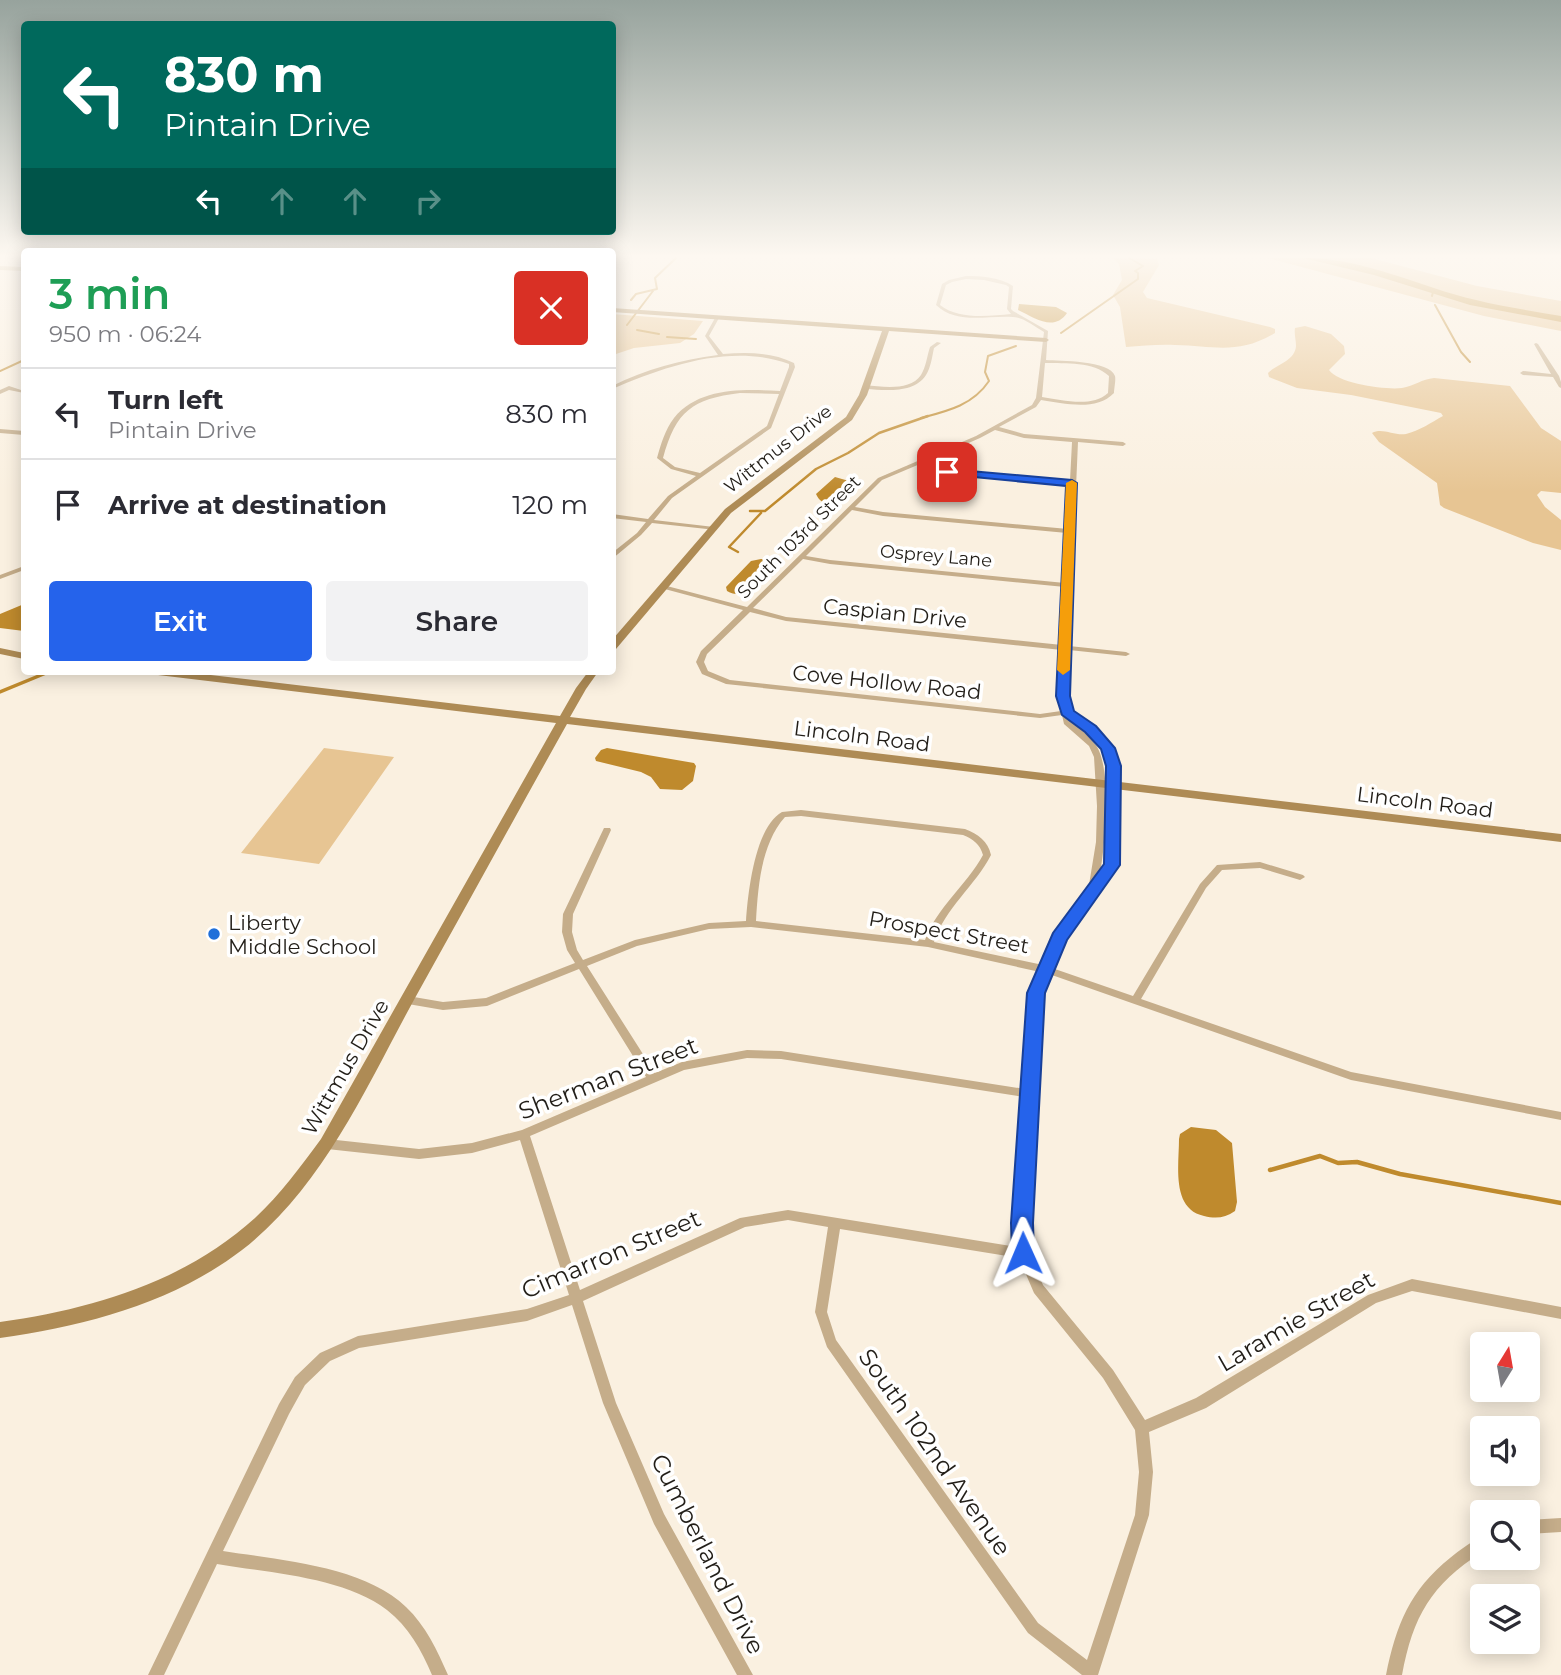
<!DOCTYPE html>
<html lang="en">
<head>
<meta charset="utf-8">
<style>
  body { margin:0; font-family:Montserrat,sans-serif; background:#f2f2f3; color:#2b2b33; height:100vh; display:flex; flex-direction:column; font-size:26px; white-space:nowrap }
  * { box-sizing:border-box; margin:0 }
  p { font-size:23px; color:#7c7c81 }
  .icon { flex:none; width:38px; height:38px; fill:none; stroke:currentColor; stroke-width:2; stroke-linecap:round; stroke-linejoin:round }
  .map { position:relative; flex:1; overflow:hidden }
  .sheet { position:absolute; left:21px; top:248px; width:595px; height:427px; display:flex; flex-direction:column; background:#fff; border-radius:7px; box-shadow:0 4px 18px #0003 }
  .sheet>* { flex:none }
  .top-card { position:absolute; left:21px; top:21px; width:595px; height:214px; border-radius:7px; box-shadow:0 4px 18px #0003; background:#00695c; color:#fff; overflow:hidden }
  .needle { width:46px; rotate:11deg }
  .controls { position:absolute; left:1470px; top:1332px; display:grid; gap:14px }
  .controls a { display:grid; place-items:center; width:70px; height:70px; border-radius:7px; background:#fff; box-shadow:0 4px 18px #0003; font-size:35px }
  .pin { position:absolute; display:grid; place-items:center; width:60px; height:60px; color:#fff; margin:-30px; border-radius:14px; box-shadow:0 4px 10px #0006 }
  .me { position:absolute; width:77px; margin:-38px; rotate:359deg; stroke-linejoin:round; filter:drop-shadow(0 0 5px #0008) }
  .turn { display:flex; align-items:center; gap:24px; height:147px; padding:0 28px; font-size:32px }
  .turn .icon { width:91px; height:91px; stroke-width:2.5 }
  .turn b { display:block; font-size:49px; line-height:60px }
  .lanes { display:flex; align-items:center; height:66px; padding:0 28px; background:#0003; justify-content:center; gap:35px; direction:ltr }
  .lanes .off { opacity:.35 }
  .round { display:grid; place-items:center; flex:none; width:74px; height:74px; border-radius:7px; background:#f2f2f3 }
  .headline { display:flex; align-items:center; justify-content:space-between; height:119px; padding:0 28px }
  h1 { font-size:42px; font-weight:600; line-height:52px; color:#1e9e55 }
  .button { display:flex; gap:14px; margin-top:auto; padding:14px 28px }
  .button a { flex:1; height:80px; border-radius:7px; background:#2563eb; color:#fff; font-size:28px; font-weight:600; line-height:80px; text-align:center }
  .button a+a { background:#f2f2f3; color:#2b2b33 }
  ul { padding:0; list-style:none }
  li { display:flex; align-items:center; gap:21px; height:91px; padding:0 28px; border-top:2px solid #e1e1e2 }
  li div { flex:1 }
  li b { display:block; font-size:26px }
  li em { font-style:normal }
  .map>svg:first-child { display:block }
  .green { fill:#e7c593 }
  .water { fill:#bf8a2d }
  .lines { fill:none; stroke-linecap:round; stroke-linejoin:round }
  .stream-far3 { stroke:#bf8a2d; stroke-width:2 }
  .stream-far2 { stroke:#bf8a2d; stroke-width:2.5 }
  .stream-far1 { stroke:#bf8a2d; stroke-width:3.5 }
  .stream { stroke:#bf8a2d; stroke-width:4.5 }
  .river { fill:#bf8a2d; fill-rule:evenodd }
  .street { fill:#c5ad8a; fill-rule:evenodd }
  .secondary { fill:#ae8b55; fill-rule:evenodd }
  .route { fill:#2563eb; stroke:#184099; stroke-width:2 }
  .slow { fill:#f59e0b }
  .poi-dot { fill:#1f6fd9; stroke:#fff; stroke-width:2.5 }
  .labels { text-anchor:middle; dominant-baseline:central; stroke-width:7; stroke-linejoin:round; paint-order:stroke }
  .far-street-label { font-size:18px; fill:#221e18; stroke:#fff }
  .street-label { font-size:21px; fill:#221e18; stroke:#fff }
  .poi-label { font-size:21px; fill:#221e18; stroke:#fff; text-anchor:start }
  .near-street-label { font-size:24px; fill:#221e18; stroke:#fff }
</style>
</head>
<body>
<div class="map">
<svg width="1561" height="1675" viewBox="0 0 1561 1675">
  <rect width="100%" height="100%" fill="#faf0e0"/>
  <path class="green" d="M1113 258 1157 259 1159 265 1143 292 1147 298 1270 327 1275 329V333C1238 355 1215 346 1175 345 1159 344 1142 346 1126 347L1120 307 1113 295 1122 280 1119 264Z
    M1268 258H1371L1477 286 1561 301V331L1484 316Z
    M612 314 703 321 694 334 680 343 634 348 613 355Z
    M1305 326 1331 334 1344 346 1345 354 1329 370C1339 384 1386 390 1402 388 1414 386 1422 379 1434 378L1510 386 1541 428 1561 441V493L1541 491 1537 495 1545 507 1561 520V550L1533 543 1444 508 1440 505 1437 483 1379 442 1372 433C1382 427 1394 436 1406 434 1419 431 1432 422 1443 416L1441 413 1351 395 1297 388 1269 377 1268 373C1277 364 1295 361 1296 346 1296 340 1294 334 1295 328Z
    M324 748 394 757 319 864 241 853Z"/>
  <path class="water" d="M1019 304 1056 307 1067 313C1054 332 1035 318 1018 310Z
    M835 477 856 483C845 493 826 516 816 494Z
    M761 559H774L778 565C764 579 748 603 727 591L726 587 751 561Z
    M24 604V631L0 628V614Z
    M607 748 694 763 696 766 693 781 682 790 660 789 651 777 641 772 596 761 595 758 601 750Z
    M1191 1127 1216 1130 1232 1143 1237 1202 1235 1211C1225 1218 1216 1219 1204 1216 1171 1209 1179 1165 1179 1139L1180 1134Z"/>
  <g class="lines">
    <path class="stream-far3" d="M1432 296 1433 292
      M631 300 636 294 657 289 655 278 676 258
      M1435 305 1461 352 1470 362
      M627 325 653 291
      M637 330 659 334
      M1061 333 1138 279V273L1135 271 1143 266 1129 258
      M667 337 696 339
      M0 371 24 360
      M921 418C948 411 973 405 989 381L985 372 988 356 1016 346"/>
    <path class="stream-far2" d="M750 511H765L816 469 848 453 879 433 928 416
      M738 552 729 547 761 513"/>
    <path class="stream-far1" d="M0 692 46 673"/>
    <path class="stream" d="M1270 1170 1320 1156 1338 1163 1357 1162 1400 1174 1561 1203"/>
    <path class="river" d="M1303 258C1363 257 1419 287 1476 300 1504 307 1533 311 1561 316V322L1470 305 1374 275Z"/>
    <path class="street" d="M966 276C981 276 1000 277 1013 286L1011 309 1013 311 1048 331 1046 360C1059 361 1110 360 1115 376 1116 380 1114 389 1114 393 1096 412 1063 403 1041 400L1036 407 999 427 1024 434 1123 442 1126 444 1123 446 1078 442 1069 646 1126 652 1130 654 1126 656 1069 650 1067 696 1069 710 1103 737 1115 757 1117 859 1109 879 1094 895 1063 939 1052 968 1133 996 1200 884 1217 865 1260 862 1303 875 1305 877 1300 880 1260 868 1222 870 1206 888 1141 999 1351 1072 1561 1112V1120L1351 1080 1049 974 1041 993 1028 1223 1029 1253 1043 1285 1113 1370 1145 1420 1196 1398 1368 1295 1412 1279 1561 1307V1319L1412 1291 1376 1303 1206 1408 1149 1432 1153 1472 1149 1515 1098 1675H1082L1028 1633 827 1347 815 1312 828 1227 788 1220 745 1227 583 1301 616 1403 664 1514 753 1675H737L654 1524 603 1403 572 1305 527 1321 359 1348 330 1361 305 1385 289 1414 223 1551C279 1560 364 1566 406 1607 426 1626 437 1650 448 1675H432C422 1651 408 1626 387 1610 344 1577 269 1573 217 1564L164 1675H148L279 1404 295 1377 320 1353 358 1336 527 1309 569 1295 520 1140 472 1153 419 1159 327 1149 323 1147 321 1144 323 1141 327 1139 419 1149 472 1143 522 1130 646 1077 579 969 487 1006 443 1010 408 1004 404 1003 403 1000 404 997 408 996 443 1002 486 998 575 963 567 950 562 932 563 914 604 828H610L611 830 573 914 572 932 577 950 583 960 635 940 709 923 746 921C748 892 755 827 782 812L801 810 965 829C978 834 988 841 991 855 975 886 945 908 934 942L1043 965 1056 936 1088 891 1096 842 1097 806 1094 757 1089 746 1064 724 1062 715 1040 718 726 684 702 674 696 662 701 651 743 610 661 588 660 587 663 585 747 607 878 478 976 436 1032 405 1036 398 1044 332C1035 327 1023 317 1013 317 987 315 957 325 936 305L942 284 949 280ZM966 279 984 280 1006 285 1009 287 1007 309 1011 314C989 316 959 320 940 305L946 285 952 282ZM1045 363C1066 364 1093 361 1109 376L1108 393C1092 408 1062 400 1042 397ZM995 430 1024 438 1072 442 1070 481 954 471 925 462 980 438ZM920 464 953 475 1070 485 1068 529 883 512 855 507 882 480ZM852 510 883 516 1067 533 1065 583 830 560 806 556ZM803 559 830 564 1065 587 1062 645 786 617 753 608ZM750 612 786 621 1062 650 1059 696 1061 711 1040 714 730 680 708 671 704 662 707 654ZM1070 719 1097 740 1107 757 1109 859 1102 876 1099 879C1105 850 1113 766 1095 744 1089 735 1079 728 1071 721ZM801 816 963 835C973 839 980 844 983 855 966 886 937 907 925 940L756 921C758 887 761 844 785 817ZM751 927 928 947 1040 972 1031 993 1025 1089 781 1051 747 1050 682 1062 655 1073 587 966 637 946 709 929ZM747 1058 781 1059 1024 1097 1016 1223 1017 1247 788 1210 740 1218 580 1290 530 1136 684 1070ZM840 1229 1019 1258 1034 1293 1103 1378 1135 1430 1139 1472 1135 1515 1087 1660 1038 1623 836 1340 827 1312Z
      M717 317 719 318 709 336 723 354C747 352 772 352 794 363L795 367 771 428 672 498 654 520 714 527 716 528V530L652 523 641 535 612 559V553L637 533 646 522 612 518V514L648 519 668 496 696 476 671 469 657 458C661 444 665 430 674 418 699 387 744 389 780 391L789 367V364C731 343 666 366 612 389V386C646 369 681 360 718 355L705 336 715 318ZM740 393 779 394 767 426 700 473 675 467 663 458C676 411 692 399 740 393Z
      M937 342 941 343 934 348C932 357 931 367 926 375 914 394 885 390 866 389L863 387 866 385C883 387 910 391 921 375 926 367 927 356 930 347Z
      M1536 343 1538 344 1559 376 1561 382V388L1559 387 1553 377 1523 375 1520 373 1523 371 1551 374 1534 344Z
      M9 386 24 391V393L9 390 0 394V390Z
      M0 429 24 431V435L0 433Z
      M24 566V570L0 579V575Z
      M1561 1518V1532L1528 1534V1520Z
      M1482 1537V1552C1431 1585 1413 1616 1402 1675H1386C1396 1625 1410 1590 1450 1558 1460 1550 1470 1542 1482 1537Z"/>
    <path class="secondary" d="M0 266 24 267V271L0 270Z
      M612 308 1046 338 1049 340 1046 342 889 331 867 395 852 420 731 513 616 649 612 650V640L725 509 846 417 859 395 882 331 612 312Z
      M0 648 24 653V659L0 654Z
      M153 672H185L560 716 576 688 588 672H598L586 689 570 717 1561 834V842L567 724C516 815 466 907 415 998 366 1087 324 1186 242 1250 173 1303 85 1326 0 1338V1322C93 1309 184 1282 255 1218 280 1195 301 1166 321 1139L556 723 158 675Z"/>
  </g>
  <linearGradient id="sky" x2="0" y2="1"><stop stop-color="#97a39d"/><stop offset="0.52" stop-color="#fdf8f1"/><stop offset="1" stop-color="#fdf8f1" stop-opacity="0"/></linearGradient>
  <rect width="1561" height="492" fill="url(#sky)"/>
  <path class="route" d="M947 469 1072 480 1077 483 1070 696 1074 711 1096 726 1115 748 1121 766 1120 865 1067 940 1045 993 1033 1223 1034 1253 1030 1260 1023 1262 1015 1260 1012 1253 1011 1223 1027 993 1053 933 1104 864 1106 766 1101 749 1085 732 1062 715 1056 696 1066 486 943 474 942 472Z"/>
  <path class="slow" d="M1072 480 1077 483 1070 670 1063 675 1057 670 1066 483Z"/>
  <circle class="poi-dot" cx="214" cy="934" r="7"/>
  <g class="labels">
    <g class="far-street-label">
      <text transform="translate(778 449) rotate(-38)">Wittmus Drive</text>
      <text transform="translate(799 537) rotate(-45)">South 103rd Street</text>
      <text transform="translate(936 556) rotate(5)">Osprey Lane</text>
    </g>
    <g class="street-label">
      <text transform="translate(895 613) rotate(6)">Caspian Drive</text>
      <text transform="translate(887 682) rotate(6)">Cove Hollow Road</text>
      <text transform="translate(862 736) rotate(7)">Lincoln Road</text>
      <text transform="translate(1425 802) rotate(7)">Lincoln Road</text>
      <text transform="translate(949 932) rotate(10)">Prospect Street</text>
      <text transform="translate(345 1067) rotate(-60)">Wittmus Drive</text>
    </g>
    <g class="poi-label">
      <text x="228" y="922">Liberty<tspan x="228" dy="24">Middle School</tspan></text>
    </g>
    <g class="near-street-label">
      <text transform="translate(608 1078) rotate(-21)">Sherman Street</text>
      <text transform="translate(611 1254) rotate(-23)">Cimarron Street</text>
      <text transform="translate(1296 1321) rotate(-30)">Laramie Street</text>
      <text transform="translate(935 1452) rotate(55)">South 102nd Avenue</text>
      <text transform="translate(708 1554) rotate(63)">Cumberland Drive</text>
    </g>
  </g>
</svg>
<div class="controls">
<a><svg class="needle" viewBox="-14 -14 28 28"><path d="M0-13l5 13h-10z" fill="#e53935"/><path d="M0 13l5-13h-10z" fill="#7c7c81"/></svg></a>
<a><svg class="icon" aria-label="sound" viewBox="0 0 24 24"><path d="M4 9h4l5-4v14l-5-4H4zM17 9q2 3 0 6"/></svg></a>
<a><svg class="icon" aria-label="search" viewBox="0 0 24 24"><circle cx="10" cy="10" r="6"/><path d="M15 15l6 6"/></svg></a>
<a><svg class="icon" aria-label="layers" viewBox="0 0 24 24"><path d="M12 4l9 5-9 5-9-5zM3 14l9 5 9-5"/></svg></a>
</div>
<div class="pin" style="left:947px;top:472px;background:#d93025"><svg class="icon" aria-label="arrive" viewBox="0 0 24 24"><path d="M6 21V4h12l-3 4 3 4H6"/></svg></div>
<svg class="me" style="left:1023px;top:1253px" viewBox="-20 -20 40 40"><path d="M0-17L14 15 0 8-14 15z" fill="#2563eb" stroke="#fff" stroke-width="4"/></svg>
<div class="top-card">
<div class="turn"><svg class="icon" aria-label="left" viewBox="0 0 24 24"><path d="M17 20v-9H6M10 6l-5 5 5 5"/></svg><div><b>830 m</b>Pintain Drive</div></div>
<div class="lanes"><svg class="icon" aria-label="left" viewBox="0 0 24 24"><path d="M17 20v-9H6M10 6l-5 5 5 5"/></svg><svg class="icon off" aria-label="ahead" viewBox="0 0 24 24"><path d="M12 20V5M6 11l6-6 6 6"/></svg><svg class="icon off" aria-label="ahead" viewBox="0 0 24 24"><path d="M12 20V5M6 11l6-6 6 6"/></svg><svg class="icon off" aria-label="right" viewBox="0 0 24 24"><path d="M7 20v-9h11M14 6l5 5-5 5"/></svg></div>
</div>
<section class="sheet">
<div class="headline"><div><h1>3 min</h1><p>950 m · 06:24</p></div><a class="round" style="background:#d93025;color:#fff"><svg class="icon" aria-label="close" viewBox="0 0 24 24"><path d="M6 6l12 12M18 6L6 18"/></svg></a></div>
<ul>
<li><svg class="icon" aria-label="left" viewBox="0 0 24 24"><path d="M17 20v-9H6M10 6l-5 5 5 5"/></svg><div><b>Turn left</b><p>Pintain Drive</p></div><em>830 m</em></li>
<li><svg class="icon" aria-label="arrive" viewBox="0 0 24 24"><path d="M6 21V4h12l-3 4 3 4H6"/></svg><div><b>Arrive at destination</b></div><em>120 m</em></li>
</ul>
<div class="button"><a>Exit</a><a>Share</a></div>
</section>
</div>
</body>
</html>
